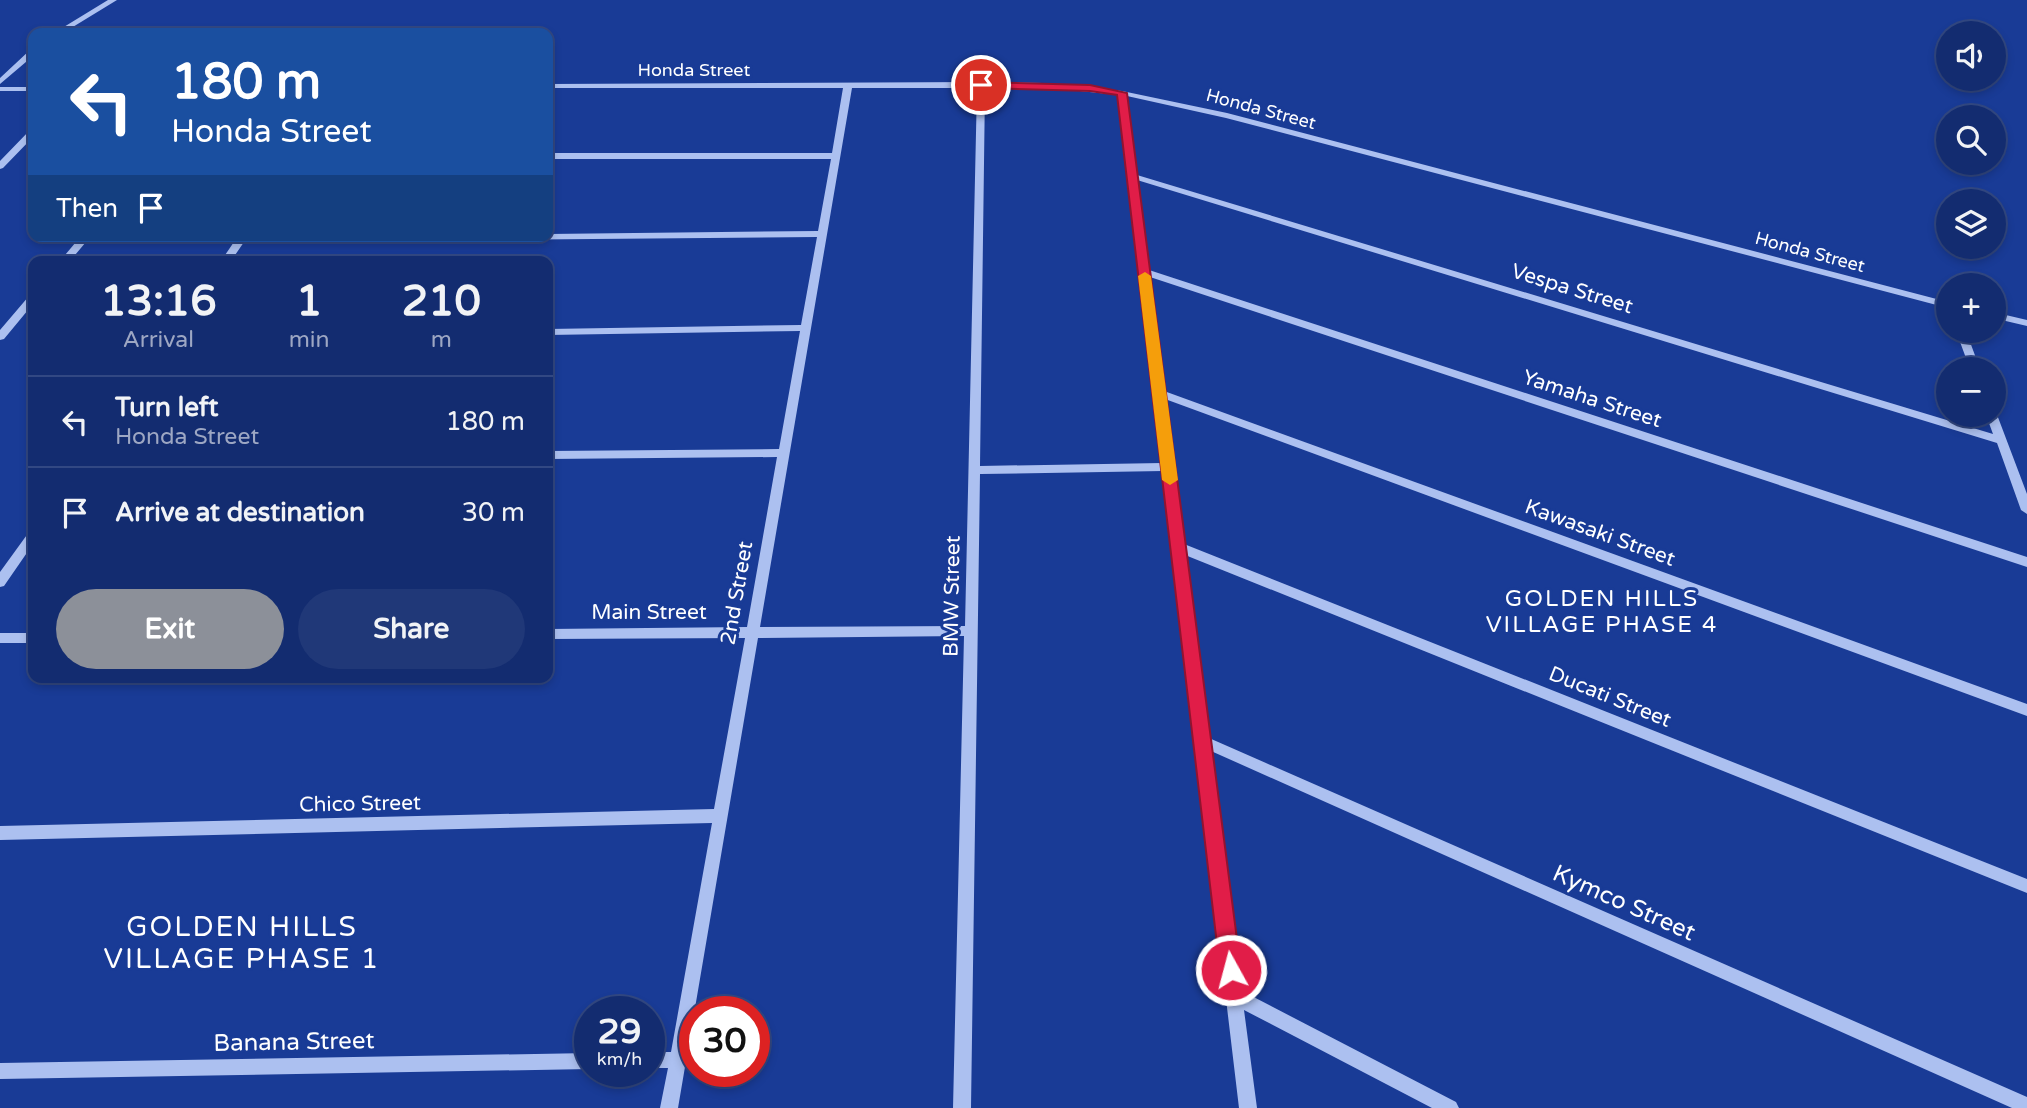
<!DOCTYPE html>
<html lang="en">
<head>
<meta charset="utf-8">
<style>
  body { margin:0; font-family:"Varela Round",sans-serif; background:#203878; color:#f1f3f6; height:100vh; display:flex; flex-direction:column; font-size:26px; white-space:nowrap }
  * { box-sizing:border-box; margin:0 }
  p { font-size:23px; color:#9da7c3 }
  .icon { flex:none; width:38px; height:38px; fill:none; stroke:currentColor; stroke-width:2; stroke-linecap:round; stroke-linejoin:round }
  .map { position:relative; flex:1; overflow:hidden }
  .panel { position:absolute; left:28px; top:256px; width:525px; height:427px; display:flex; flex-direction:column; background:#132c70; border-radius:14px; box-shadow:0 4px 10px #0003,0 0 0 2px #324883 }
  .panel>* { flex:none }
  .hud { position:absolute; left:28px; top:28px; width:525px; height:214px; border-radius:14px; box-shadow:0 4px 10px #0003,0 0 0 2px #324883; background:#1a4fa0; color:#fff; overflow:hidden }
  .buttons { position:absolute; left:1936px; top:21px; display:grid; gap:14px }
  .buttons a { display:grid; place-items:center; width:70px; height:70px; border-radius:50%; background:#132c70; box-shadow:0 4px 10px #0003,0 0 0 2px #324883; font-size:35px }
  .speed { position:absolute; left:574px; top:996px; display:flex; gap:14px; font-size:35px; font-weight:700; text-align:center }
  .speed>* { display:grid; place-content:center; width:91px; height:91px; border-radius:50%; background:#132c70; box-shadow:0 4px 10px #0003,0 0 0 2px #324883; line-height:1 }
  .speed small { font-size:18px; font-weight:400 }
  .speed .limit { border:10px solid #d22; background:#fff; color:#111 }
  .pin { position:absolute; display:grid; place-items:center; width:60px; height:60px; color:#fff; margin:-30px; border:4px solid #fff; border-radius:50%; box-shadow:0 2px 7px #0007 }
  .me { position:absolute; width:77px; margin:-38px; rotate:353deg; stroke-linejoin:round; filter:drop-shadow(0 0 5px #0008) }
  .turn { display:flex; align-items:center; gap:24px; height:147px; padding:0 28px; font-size:32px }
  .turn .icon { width:91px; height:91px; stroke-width:2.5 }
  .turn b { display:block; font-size:49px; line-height:60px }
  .then { display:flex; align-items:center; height:66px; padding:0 28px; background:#0003; gap:14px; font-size:26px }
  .eta { display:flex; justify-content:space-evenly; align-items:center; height:119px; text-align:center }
  .eta b { font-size:42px; font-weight:700; line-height:49px }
  .button { display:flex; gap:14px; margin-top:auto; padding:14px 28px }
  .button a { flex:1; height:80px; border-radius:42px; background:#8c9099; color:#fff; font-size:28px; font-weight:700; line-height:80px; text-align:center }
  .button a+a { background:#203878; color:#f1f3f6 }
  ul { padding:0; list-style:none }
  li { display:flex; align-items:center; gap:21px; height:91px; padding:0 28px; border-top:2px solid #324883 }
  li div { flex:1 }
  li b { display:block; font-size:26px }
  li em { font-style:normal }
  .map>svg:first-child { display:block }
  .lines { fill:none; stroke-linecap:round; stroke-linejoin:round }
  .minor { fill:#acc0f0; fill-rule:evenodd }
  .route { fill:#e11d48; stroke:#92132f; stroke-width:2 }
  .slow { fill:#f59e0b }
  .labels { text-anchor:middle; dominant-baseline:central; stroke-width:6; stroke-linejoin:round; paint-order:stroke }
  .far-street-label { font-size:18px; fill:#fff; stroke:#193b96 }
  .street-label { font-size:21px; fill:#fff; stroke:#193b96 }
  .neighbourhood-label { font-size:23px; letter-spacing:2px; fill:#fff; stroke:#193b96 }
  .near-street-label { font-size:24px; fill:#fff; stroke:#193b96 }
  .near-neighbourhood-label { font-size:28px; letter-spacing:2px; fill:#fff; stroke:#193b96 }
</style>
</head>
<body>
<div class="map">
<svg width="2027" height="1108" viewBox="0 0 2027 1108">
  <rect width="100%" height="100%" fill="#193b96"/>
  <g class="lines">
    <path class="minor" d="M108 0H117L63 33H54Z
      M30 50H33V56L0 84V78Z
      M981 82 1042 83 1122 91 1227 113 1948 302V308L1226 118 1127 96 1137 175 1993 434 1986 415H1993V412H1996L2027 494V514L2021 510 1997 443 1137 180 1149 270 2027 557V567L1150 277 1164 391 2027 704V716L1165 399 1184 544 2027 879V893L1185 555 1209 738 2027 1097V1108H2012L1211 751 1242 991 1456 1102 1459 1108H1432L1244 1010 1257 1108H1239L1163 471 980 474 971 1108H953L964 636 758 638 678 1108H660L668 1068H649V1052H671L712 823 0 840V826L714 809 745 638 548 639V629L747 627 777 457 548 459V451L779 449 800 331 548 335V329L801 325 817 237 244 242 231 261H221L238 236H548V234L818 231 831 159H548V153H832L843 88H548V84ZM1042 87 1118 95 1162 463 980 466 985 88ZM852 88H977L965 626 760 627Z
      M0 87H33V91H0Z
      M33 129V137L3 168 0 169V161L30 130Z
      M81 236H91L70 261H60Z
      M33 295V304L4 339 0 340V330L29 296Z
      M1993 312 2027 320V326L1993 318Z
      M1956 331H1966L1980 369H1970Z
      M33 530V544L4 586 0 587V572L29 532Z
      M0 633H33V643H0Z
      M590 1053V1069L0 1079V1063Z"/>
  </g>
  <path class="route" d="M977 82 1090 85 1127 93 1241 970 1238 978 1231 981 1223 978 1220 970 1117 95 1090 91 981 88 975 85Z"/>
  <path class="slow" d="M1145 272 1151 276 1178 480 1170 485 1162 480 1138 276Z"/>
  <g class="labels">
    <g class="far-street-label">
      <text x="694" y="70">Honda Street</text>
      <text transform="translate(1261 109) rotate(15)">Honda Street</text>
      <text transform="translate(1810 252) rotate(15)">Honda Street</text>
    </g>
    <g class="street-label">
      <text transform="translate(1572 289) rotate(17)">Vespa Street</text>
      <text transform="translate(1592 399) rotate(18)">Yamaha Street</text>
      <text transform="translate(1600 533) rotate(20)">Kawasaki Street</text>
      <text transform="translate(737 593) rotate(-80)">2nd Street</text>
      <text transform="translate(952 596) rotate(-89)">BMW Street</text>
      <text x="649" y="612">Main Street</text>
      <text transform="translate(1610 697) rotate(22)">Ducati Street</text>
      <text transform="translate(360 804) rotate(-1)">Chico Street</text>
    </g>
    <g class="neighbourhood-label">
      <text x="1602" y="599">GOLDEN HILLS<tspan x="1602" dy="26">VILLAGE PHASE 4</tspan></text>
    </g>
    <g class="near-street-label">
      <text transform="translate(1624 903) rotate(24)">Kymco Street</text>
      <text transform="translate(294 1042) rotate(-1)">Banana Street</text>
    </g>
    <g class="near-neighbourhood-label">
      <text x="242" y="927">GOLDEN HILLS<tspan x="242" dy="32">VILLAGE PHASE 1</tspan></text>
    </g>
  </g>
</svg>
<div class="buttons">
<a><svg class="icon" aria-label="sound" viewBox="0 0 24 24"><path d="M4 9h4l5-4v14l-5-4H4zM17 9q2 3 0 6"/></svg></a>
<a><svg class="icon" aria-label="search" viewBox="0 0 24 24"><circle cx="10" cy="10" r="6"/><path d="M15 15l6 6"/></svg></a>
<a><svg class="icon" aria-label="layers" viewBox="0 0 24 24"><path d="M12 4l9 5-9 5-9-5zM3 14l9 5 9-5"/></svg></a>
<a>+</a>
<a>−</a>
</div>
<div class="speed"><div>29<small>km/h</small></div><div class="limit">30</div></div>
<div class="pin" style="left:981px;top:85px;background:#d93025"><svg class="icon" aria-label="arrive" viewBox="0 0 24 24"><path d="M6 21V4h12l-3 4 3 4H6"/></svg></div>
<svg class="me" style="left:1231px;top:970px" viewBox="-20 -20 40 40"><circle r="17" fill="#e11d48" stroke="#fff" stroke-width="3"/><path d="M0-11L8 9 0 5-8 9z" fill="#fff"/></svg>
<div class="hud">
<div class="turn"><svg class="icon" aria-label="left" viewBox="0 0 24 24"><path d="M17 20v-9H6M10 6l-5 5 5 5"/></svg><div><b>180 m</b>Honda Street</div></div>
<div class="then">Then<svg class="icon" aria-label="arrive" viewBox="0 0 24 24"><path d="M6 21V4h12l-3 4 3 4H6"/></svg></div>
</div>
<section class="panel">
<div class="eta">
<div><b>13:16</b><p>Arrival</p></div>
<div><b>1</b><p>min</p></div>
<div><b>210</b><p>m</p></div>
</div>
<ul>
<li><svg class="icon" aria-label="left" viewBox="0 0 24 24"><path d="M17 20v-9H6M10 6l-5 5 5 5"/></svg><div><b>Turn left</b><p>Honda Street</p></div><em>180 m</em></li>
<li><svg class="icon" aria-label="arrive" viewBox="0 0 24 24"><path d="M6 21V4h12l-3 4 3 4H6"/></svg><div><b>Arrive at destination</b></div><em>30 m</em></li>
</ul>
<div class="button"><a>Exit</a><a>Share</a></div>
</section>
</div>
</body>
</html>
